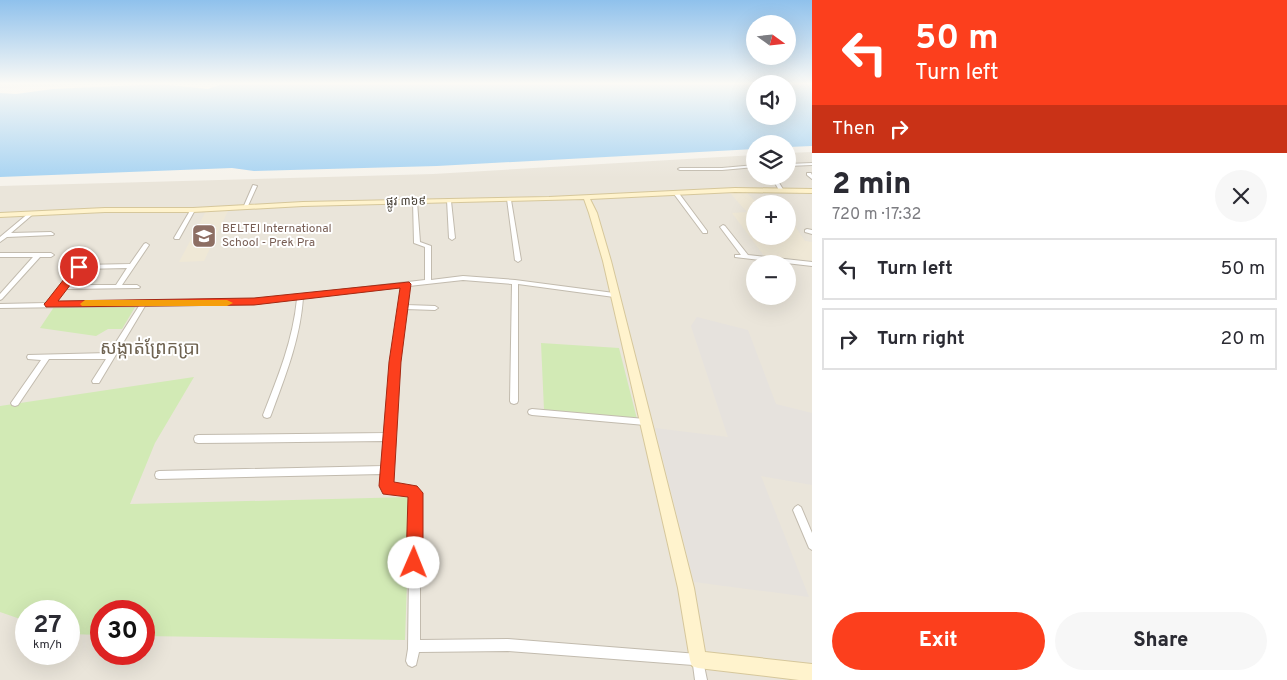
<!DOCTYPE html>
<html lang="en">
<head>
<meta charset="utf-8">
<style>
  body { margin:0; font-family:Overpass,"Noto Sans Khmer",sans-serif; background:#f7f7f7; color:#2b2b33; height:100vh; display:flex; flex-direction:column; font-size:19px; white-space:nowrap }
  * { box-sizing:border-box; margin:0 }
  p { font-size:16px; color:#7c7c81 }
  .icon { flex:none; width:28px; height:28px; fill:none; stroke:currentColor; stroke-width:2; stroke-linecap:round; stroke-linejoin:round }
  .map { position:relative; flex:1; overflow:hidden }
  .panel { display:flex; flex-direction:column; background:#fff; width:475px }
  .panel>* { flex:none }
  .guide { background:#fc3f1d; color:#fff; overflow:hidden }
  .needle { width:32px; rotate:105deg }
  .tools { position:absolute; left:746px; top:15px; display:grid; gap:10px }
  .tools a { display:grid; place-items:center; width:50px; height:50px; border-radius:50%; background:#fff; box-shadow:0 5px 20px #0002; font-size:25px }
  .speed { position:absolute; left:15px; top:600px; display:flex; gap:10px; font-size:25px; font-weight:700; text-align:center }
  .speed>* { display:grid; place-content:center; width:65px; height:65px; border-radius:50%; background:#fff; box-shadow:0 5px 20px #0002; line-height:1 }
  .speed small { font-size:12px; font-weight:400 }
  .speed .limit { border:8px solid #d22; background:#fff; color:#111 }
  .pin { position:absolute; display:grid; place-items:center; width:42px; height:42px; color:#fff; margin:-21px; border:2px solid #fff; border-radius:50%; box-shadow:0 1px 5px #0007 }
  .me { position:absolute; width:55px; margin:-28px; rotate:1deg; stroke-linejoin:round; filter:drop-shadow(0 0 4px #0008) }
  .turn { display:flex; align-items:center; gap:18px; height:105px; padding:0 20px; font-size:22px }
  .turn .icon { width:65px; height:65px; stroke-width:2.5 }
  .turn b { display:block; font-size:35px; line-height:42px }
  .then { display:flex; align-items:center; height:48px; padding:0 20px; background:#0003; gap:10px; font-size:19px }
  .round { display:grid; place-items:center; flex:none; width:52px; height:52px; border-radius:26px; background:#f7f7f7 }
  .summary { display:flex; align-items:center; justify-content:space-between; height:85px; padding:0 20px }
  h1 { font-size:30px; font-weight:800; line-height:38px }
  .cta { display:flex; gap:10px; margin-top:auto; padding:10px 20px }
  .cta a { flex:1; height:58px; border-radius:30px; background:#fc3f1d; color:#fff; font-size:20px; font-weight:800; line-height:58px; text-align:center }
  .cta a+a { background:#f7f7f7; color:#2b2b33 }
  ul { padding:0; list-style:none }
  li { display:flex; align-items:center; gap:15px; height:62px; margin:0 10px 8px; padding:0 10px; border:2px solid #e1e1e2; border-radius:0px }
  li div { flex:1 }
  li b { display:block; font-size:19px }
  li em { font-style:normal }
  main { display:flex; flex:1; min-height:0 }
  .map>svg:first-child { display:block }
  .residential { fill:#eae5da; fill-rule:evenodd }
  .industrial { fill:#e6e2dd }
  .education { fill:#efe8d6 }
  .green { fill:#d2eab5 }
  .water { fill:#a9d4f2; fill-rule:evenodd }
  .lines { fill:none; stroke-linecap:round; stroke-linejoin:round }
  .street-casing { stroke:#c2bbae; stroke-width:2 }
  .secondary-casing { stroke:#d6c79b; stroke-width:2 }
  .street { fill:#fff; fill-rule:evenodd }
  .secondary { fill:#fff3cd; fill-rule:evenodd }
  .route { fill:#fc3f1d; stroke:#a42913 }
  .slow { fill:#f59e0b }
  .labels { text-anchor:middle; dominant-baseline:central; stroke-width:4; stroke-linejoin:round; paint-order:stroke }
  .far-street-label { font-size:12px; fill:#4b4439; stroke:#fff }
  .far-education-label { font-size:12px; fill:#785e54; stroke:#fff; text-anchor:start }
  .quarter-label { font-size:18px; fill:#6e6250; stroke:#fff }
</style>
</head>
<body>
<main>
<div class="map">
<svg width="812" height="680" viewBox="0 0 812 680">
  <rect width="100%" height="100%" fill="#f6f3ec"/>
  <path class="residential" d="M0 83H133L0 88Z
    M812 152V680H0V186L433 174 755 155V176H788V153ZM755 204H788V236H755ZM755 264H788V296H755ZM26 611H69V654H26ZM101 611H144V654H101Z"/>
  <path class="industrial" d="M697 317 748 330 776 404 812 413V485L761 476 809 597 694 582 655 428 728 437 691 326Z"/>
  <path class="education" d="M730 193H747L758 204H755V236H788V225L795 226 805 241 812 242V262L765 257 732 213 747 212Z
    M206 211H228L204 261 179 262Z"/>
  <path class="green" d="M137 304 122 329H108L96 336 40 328 54 307Z
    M541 343 619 348 637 419 544 410Z
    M194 377 155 443 130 504 410 497 405 640 144 636V611H101V635L69 634V611H26V621L0 612V406Z"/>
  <path class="water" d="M225 83H812V146L788 147V144H755V149L437 166 254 171 232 168 0 177V93L16 94 53 89 160 84 208 89ZM755 84H788V116H755Z"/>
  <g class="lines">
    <defs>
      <path id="street" d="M812 163V165L788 166V164Z
        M755 165V167L722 170H680L678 169 680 168H722Z
        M807 173H811L812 175V179L807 175Z
        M771 176H775L784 191V192H780Z
        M253 185 257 186 247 208 243 209V208Z
        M674 192H678L707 231V233H703L674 194Z
        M507 199 511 200 521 260 518 262 515 260Z
        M447 200 451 201 455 238 452 240 449 238Z
        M413 201 417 202 420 242 431 246V280L463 276 515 280 614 293 617 295 614 297 518 284V401L517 403 514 404 511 403 510 401 512 284 463 280 409 286 406 305 435 306 438 308 435 310 406 309 399 362 391 484 411 487 418 490 420 493V640L508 639 698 654 702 656 707 680H695L693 665 508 651 419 652 416 665 412 667 408 665 406 661 408 649 410 495 386 492 381 486 382 474 159 479 156 478 155 475 156 472 159 471 383 466 385 441 198 443 195 442 194 439 195 436 198 435 386 433 391 362 403 287 303 298C300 340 285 377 271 415L270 417 267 418 264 417 263 415C278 377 293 340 297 299L254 304 145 306 99 383H93L92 381 106 359H49L18 405 15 406 12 405 11 403 41 360 28 359 27 357 28 355 109 353 139 306 0 308V304L46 303 86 255 88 254 91 256 84 265 130 264 144 244 146 243 149 245 122 285H137L140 287 139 288 65 289 53 303 254 300 425 280V247L414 243ZM127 268 116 285H68L81 269Z
        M191 209 195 210 179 239H175L174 238Z
        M30 212 33 214 32 215 11 233 51 232 54 234 53 235 7 237 0 242V237Z
        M723 225 725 226 748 255 812 262V266L735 257V255H741L720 227Z
        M807 229 812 230V234L805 232V230Z
        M0 253H51L54 255 51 257H40L2 299 0 300V294L33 257H0Z
        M532 409 645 419 648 420 649 422 648 424 645 425 532 415 529 414 528 412 529 410Z
        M798 505 801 507 812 533V550L809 548 793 510 795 507Z"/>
      <path id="secondary" d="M735 188 812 189V193L735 192 590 199 597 213 611 261 694 588 705 652 812 664V680H799L698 668 692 666 690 660 678 588 603 261 589 213 584 199 303 206 193 212H105L0 217V213L105 208H193L303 202 549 197Z"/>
    </defs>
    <use href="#street" class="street-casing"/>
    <use href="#secondary" class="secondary-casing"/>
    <use href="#street" class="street"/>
    <use href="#secondary" class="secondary"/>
  </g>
  <linearGradient id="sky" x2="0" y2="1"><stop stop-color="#8fc1ec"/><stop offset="0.47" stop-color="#fbfaf6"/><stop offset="1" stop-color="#fbfaf6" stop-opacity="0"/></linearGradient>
  <rect width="812" height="178" fill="url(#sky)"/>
  <path class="route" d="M79 264 84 267 58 301 254 298 409 282 411 284 401 362 394 482 417 486 423 493V563L420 569 414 572 408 569 406 563 408 497 383 494 379 486 389 362 400 288 254 305 46 307 44 304 46 302 75 265Z"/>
  <path class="slow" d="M85 300H227L233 303 227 306H82L80 304Z"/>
  <defs>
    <symbol id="school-square" viewBox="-11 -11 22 22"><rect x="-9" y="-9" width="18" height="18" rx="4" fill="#8d6e63" stroke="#fff"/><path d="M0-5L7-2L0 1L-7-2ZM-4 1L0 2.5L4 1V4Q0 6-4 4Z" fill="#fff"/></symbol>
  </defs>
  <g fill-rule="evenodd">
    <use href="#school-square" x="190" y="222" width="28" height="28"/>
  </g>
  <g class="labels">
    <g class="far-street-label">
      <text transform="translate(406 202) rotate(-1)">ផ្លូវ ៣៦៩</text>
    </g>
    <g class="far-education-label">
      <text x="222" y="229">BELTEI International<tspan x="222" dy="14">School - Prek Pra</tspan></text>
    </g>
    <g class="quarter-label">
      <text x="150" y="349">សង្កាត់ព្រែកប្រា</text>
    </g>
  </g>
</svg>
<div class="tools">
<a><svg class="needle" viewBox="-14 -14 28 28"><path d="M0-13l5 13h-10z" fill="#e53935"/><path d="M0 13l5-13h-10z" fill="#7c7c81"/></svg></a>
<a><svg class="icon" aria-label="sound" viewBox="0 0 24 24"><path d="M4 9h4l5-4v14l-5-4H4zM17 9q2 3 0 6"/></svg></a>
<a><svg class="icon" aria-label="layers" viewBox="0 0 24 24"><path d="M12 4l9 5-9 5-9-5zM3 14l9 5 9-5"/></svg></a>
<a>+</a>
<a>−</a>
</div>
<div class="speed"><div>27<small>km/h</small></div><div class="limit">30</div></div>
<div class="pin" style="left:79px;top:267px;background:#d93025"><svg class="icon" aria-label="arrive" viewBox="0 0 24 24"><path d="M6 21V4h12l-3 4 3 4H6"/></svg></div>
<svg class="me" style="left:414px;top:563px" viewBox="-20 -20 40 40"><circle r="19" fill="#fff"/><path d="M0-13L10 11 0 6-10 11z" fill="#fc3f1d"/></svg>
</div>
<section class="panel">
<div class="guide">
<div class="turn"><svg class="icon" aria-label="left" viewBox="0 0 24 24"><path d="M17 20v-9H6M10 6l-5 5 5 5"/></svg><div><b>50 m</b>Turn left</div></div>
<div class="then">Then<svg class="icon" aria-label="right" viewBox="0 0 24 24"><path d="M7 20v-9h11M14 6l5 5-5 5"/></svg></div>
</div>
<div class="summary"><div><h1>2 min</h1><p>720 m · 17:32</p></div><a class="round"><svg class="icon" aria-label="close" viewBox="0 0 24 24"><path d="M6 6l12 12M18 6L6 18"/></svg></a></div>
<ul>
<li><svg class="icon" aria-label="left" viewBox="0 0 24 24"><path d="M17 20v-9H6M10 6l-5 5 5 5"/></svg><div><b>Turn left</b></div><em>50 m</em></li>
<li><svg class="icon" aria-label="right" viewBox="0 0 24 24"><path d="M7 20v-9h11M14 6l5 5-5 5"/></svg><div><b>Turn right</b></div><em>20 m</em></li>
</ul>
<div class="cta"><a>Exit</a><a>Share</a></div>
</section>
</main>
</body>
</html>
